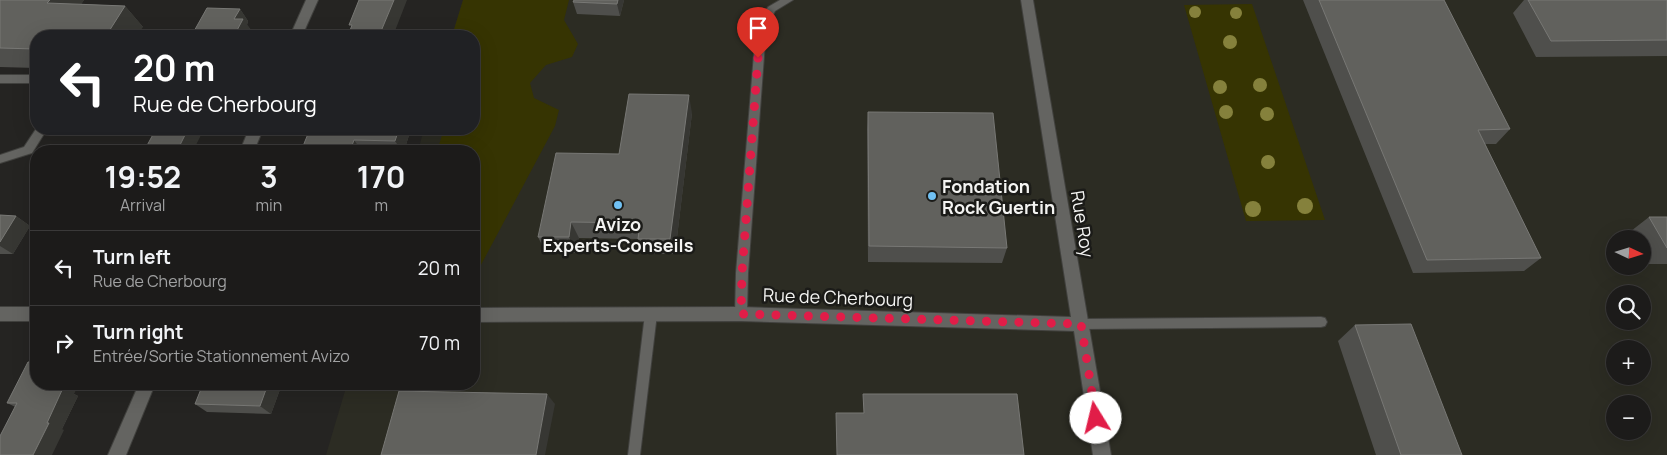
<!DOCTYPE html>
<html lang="en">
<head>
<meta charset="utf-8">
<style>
  body { margin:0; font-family:Manrope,sans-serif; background:#252423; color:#f1f3f6; height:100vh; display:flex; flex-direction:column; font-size:19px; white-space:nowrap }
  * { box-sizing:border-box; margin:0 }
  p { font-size:16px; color:#a0a1a2 }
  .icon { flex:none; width:28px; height:28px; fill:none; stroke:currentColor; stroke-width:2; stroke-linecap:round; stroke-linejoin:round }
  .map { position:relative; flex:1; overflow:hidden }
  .drawer { position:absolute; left:30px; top:145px; width:450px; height:245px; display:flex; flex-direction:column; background:#1c1b1a; border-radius:20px; box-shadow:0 5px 20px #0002,0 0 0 1px #3a3939 }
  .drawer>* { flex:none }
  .guide { position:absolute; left:30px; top:30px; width:450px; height:105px; border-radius:20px; box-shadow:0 5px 20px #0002,0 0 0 1px #3a3939; background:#202124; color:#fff; overflow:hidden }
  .needle { width:32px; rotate:94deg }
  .fabs { position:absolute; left:1606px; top:230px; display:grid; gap:10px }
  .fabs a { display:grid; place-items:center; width:45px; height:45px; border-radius:50%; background:#1c1b1a; box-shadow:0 5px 20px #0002,0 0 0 1px #3a3939; font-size:25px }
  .pin { position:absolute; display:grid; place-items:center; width:42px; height:42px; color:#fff; margin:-51px -21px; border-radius:50% 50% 50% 0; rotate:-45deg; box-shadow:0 0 5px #0007 }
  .pin .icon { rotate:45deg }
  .me { position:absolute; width:55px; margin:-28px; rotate:351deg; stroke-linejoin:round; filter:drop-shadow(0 0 4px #0008) }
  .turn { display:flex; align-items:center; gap:18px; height:105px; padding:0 20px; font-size:22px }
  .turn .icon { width:65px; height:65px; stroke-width:2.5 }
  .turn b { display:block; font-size:35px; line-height:42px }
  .eta { display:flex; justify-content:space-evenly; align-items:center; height:85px; text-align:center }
  .eta b { font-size:30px; font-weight:700; line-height:35px }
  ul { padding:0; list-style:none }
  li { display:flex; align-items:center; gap:15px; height:75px; padding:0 20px; border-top:1px solid #3a3939 }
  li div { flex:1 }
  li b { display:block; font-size:19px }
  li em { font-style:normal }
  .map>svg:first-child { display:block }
  .built { fill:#2c2c23; fill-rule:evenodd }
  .green { fill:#363402 }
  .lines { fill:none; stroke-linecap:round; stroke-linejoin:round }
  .lane-casing { stroke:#41413e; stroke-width:2 }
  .street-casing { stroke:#41413e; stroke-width:2 }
  .lane { fill:#646461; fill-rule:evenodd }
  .street { fill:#646461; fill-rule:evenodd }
  .tree { fill:#85813c }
  .wall { fill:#4f4f4c }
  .shaded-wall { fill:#373733 }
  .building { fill:#61615d; stroke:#787875 }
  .route { stroke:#e11d48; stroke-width:9; stroke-dasharray:0 16.2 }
  .poi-dot { fill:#70c1f4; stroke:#1b1b18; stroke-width:2 }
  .labels { text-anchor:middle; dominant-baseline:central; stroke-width:5; stroke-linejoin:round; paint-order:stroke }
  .poi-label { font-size:18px; font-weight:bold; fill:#f4f4f2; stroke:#1b1b18; text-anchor:start }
  .street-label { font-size:18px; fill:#f4f4f2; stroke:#1b1b18 }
</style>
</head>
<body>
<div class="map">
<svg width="1667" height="455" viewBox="0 0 1667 455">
  <rect width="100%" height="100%" fill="#252422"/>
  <path class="built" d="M463 0H1667V455H326L347 384H474V151H418L424 129H474V36H452ZM1615 239H1642V266H1615ZM1615 294H1642V321H1615ZM1615 349H1642V376H1615ZM1615 404H1642V431H1615Z"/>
  <path class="green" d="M463 0H569L564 20 578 44 572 57 546 65 530 83 534 98 559 110 555 126 474 278V151H437L444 129H474V36H452Z
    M1252 4 1325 220 1246 221 1184 5Z"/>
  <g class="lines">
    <defs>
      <path id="lane" d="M780 0H793L775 11 766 29 748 273 747 314 745 318 741 319 737 318 735 314 736 273 756 29 768 7Z
        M0 75H36V83H0Z
        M36 129H47L32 153 0 163V155L24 147Z
        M651 309 655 310 657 314 640 455H628L645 314 647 310Z
        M1321 317 1325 318 1327 322 1325 326 1321 327 1081 329 1077 328 1075 324 1077 320 1081 319Z"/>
      <path id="street" d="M306 0H318L302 36H290Z
        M1021 0H1033L1111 455H1093L1074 331 741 321 474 322V308L741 307 1071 317Z
        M249 129H263L254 151H240Z
        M0 307H36V321H0Z
        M139 384H155L126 455H108Z"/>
    </defs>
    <use href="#lane" class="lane-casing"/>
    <use href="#street" class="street-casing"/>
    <use href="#lane" class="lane"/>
    <use href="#street" class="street"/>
  </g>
  <g class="tree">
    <circle cx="1195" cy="12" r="6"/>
    <circle cx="1236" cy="13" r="6"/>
    <circle cx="1230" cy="42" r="7"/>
    <circle cx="1260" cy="85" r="7"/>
    <circle cx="1220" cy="87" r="7"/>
    <circle cx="1226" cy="112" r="7"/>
    <circle cx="1267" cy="114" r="7"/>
    <circle cx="1268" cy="162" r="7"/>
    <circle cx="1305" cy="206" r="8"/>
    <circle cx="1253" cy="209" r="8"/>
  </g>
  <path class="wall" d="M0 0H84L81 4 125 6 143 27 36 36V68L0 67Z
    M574 0H624L620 16 577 14 573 2Z
    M1303 0H1444L1510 129 1496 144H1485L1541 258 1524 271 1413 273Z
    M1524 0H1667V56L1536 57 1513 13Z
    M240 9 248 21 247 25 252 31 249 36H195L193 33Z
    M868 112 1007 248 1002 263 868 262 867 129Z
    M692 113 675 254H643L638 239 579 238 576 253H546L538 237 619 154Z
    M310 129H411L404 151H301Z
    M0 215 16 216 30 226 13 254H0Z
    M1649 217H1667V264H1649L1642 253V239H1635L1631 231Z
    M1355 325 1462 455H1376L1338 341Z
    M203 384H282L271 414 207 412 195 404Z
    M74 394 78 396 62 429 64 430 7 403Z"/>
  <path class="shaded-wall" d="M50 0H84L68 24 47 3Z
    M394 0H407L393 36H379Z
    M618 0H624L620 16 617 4Z
    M125 6 143 27 137 36H106Z
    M240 9 248 21 247 25 252 31 249 36H234V19Z
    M689 95 692 113 675 254 670 239Z
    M188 129H204L193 151H177Z
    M399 129H411L404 151H402L395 141Z
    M354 140 362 151H350Z
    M16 216 30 226 13 254 0 246V242Z
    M571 222 579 238 576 253 569 237Z
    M60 384H79L74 394 78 396 62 429 64 430 52 455H33L47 423 58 388Z
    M268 384H282L271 414 260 406Z
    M547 394 555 404 545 455H536Z"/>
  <path class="building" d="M0 0H50L47 3 125 6 106 36H36V49L0 48Z
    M359 0H394L379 36H348L352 25H349Z
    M574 0H618L617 4 573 2Z
    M1319 0H1444L1510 129 1478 130 1541 258 1427 260Z
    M1528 0H1667V40L1551 41Z
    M207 8 240 9 234 19H243L234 36H199L200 34 193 33Z
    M629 94 689 95 670 239H638L640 223 571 222 569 237H538L556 153 619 154Z
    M868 112 993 113 1007 248 869 246Z
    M156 129H188L177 151H144Z
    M310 129H399L395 141 354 140 350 151H301Z
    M0 215 16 216 0 242Z
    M1649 217H1667V248Z
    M1411 324 1462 455H1401L1355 325Z
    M28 362H36V384H60L58 388H63L47 423H49L33 455H0V436L17 403H7Z
    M203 384H268L260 406 195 404Z
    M399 391 547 394 536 455H381Z
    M863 394H1017L1024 455H837L836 413H864Z"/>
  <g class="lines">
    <path class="route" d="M758 58 742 273 741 314 1081 324 1096 418"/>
  </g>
  <g class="poi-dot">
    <circle cx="932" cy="196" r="5"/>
    <circle cx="618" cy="205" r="5"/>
  </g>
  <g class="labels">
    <g class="poi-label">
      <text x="942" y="186">Fondation<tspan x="942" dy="21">Rock Guertin</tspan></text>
      <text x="618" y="224" text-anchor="middle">Avizo<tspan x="618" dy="21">Experts-Conseils</tspan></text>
    </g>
    <g class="street-label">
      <text transform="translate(1083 224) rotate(81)">Rue Roy</text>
      <text transform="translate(838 297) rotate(2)">Rue de Cherbourg</text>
    </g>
  </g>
</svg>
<div class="fabs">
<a><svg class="needle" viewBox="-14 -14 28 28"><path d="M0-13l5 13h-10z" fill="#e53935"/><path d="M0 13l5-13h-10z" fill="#a0a1a2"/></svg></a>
<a><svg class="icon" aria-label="search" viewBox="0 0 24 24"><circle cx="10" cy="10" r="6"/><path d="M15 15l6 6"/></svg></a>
<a>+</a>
<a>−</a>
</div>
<div class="pin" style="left:758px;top:58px;background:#d93025"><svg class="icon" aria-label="arrive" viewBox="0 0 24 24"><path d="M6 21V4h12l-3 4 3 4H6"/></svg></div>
<svg class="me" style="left:1096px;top:418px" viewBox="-20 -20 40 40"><circle r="19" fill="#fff"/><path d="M0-13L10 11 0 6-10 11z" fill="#e11d48"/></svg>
<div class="guide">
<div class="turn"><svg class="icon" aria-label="left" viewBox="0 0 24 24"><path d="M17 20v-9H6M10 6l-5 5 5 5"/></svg><div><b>20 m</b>Rue de Cherbourg</div></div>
</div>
<section class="drawer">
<div class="eta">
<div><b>19:52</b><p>Arrival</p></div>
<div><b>3</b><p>min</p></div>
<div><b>170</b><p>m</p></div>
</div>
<ul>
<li><svg class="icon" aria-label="left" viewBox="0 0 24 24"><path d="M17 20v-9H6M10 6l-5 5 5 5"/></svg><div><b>Turn left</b><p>Rue de Cherbourg</p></div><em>20 m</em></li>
<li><svg class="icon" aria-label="right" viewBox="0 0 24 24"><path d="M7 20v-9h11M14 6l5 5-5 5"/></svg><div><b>Turn right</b><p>Entrée/Sortie Stationnement Avizo</p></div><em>70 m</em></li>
</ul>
</section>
</div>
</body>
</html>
